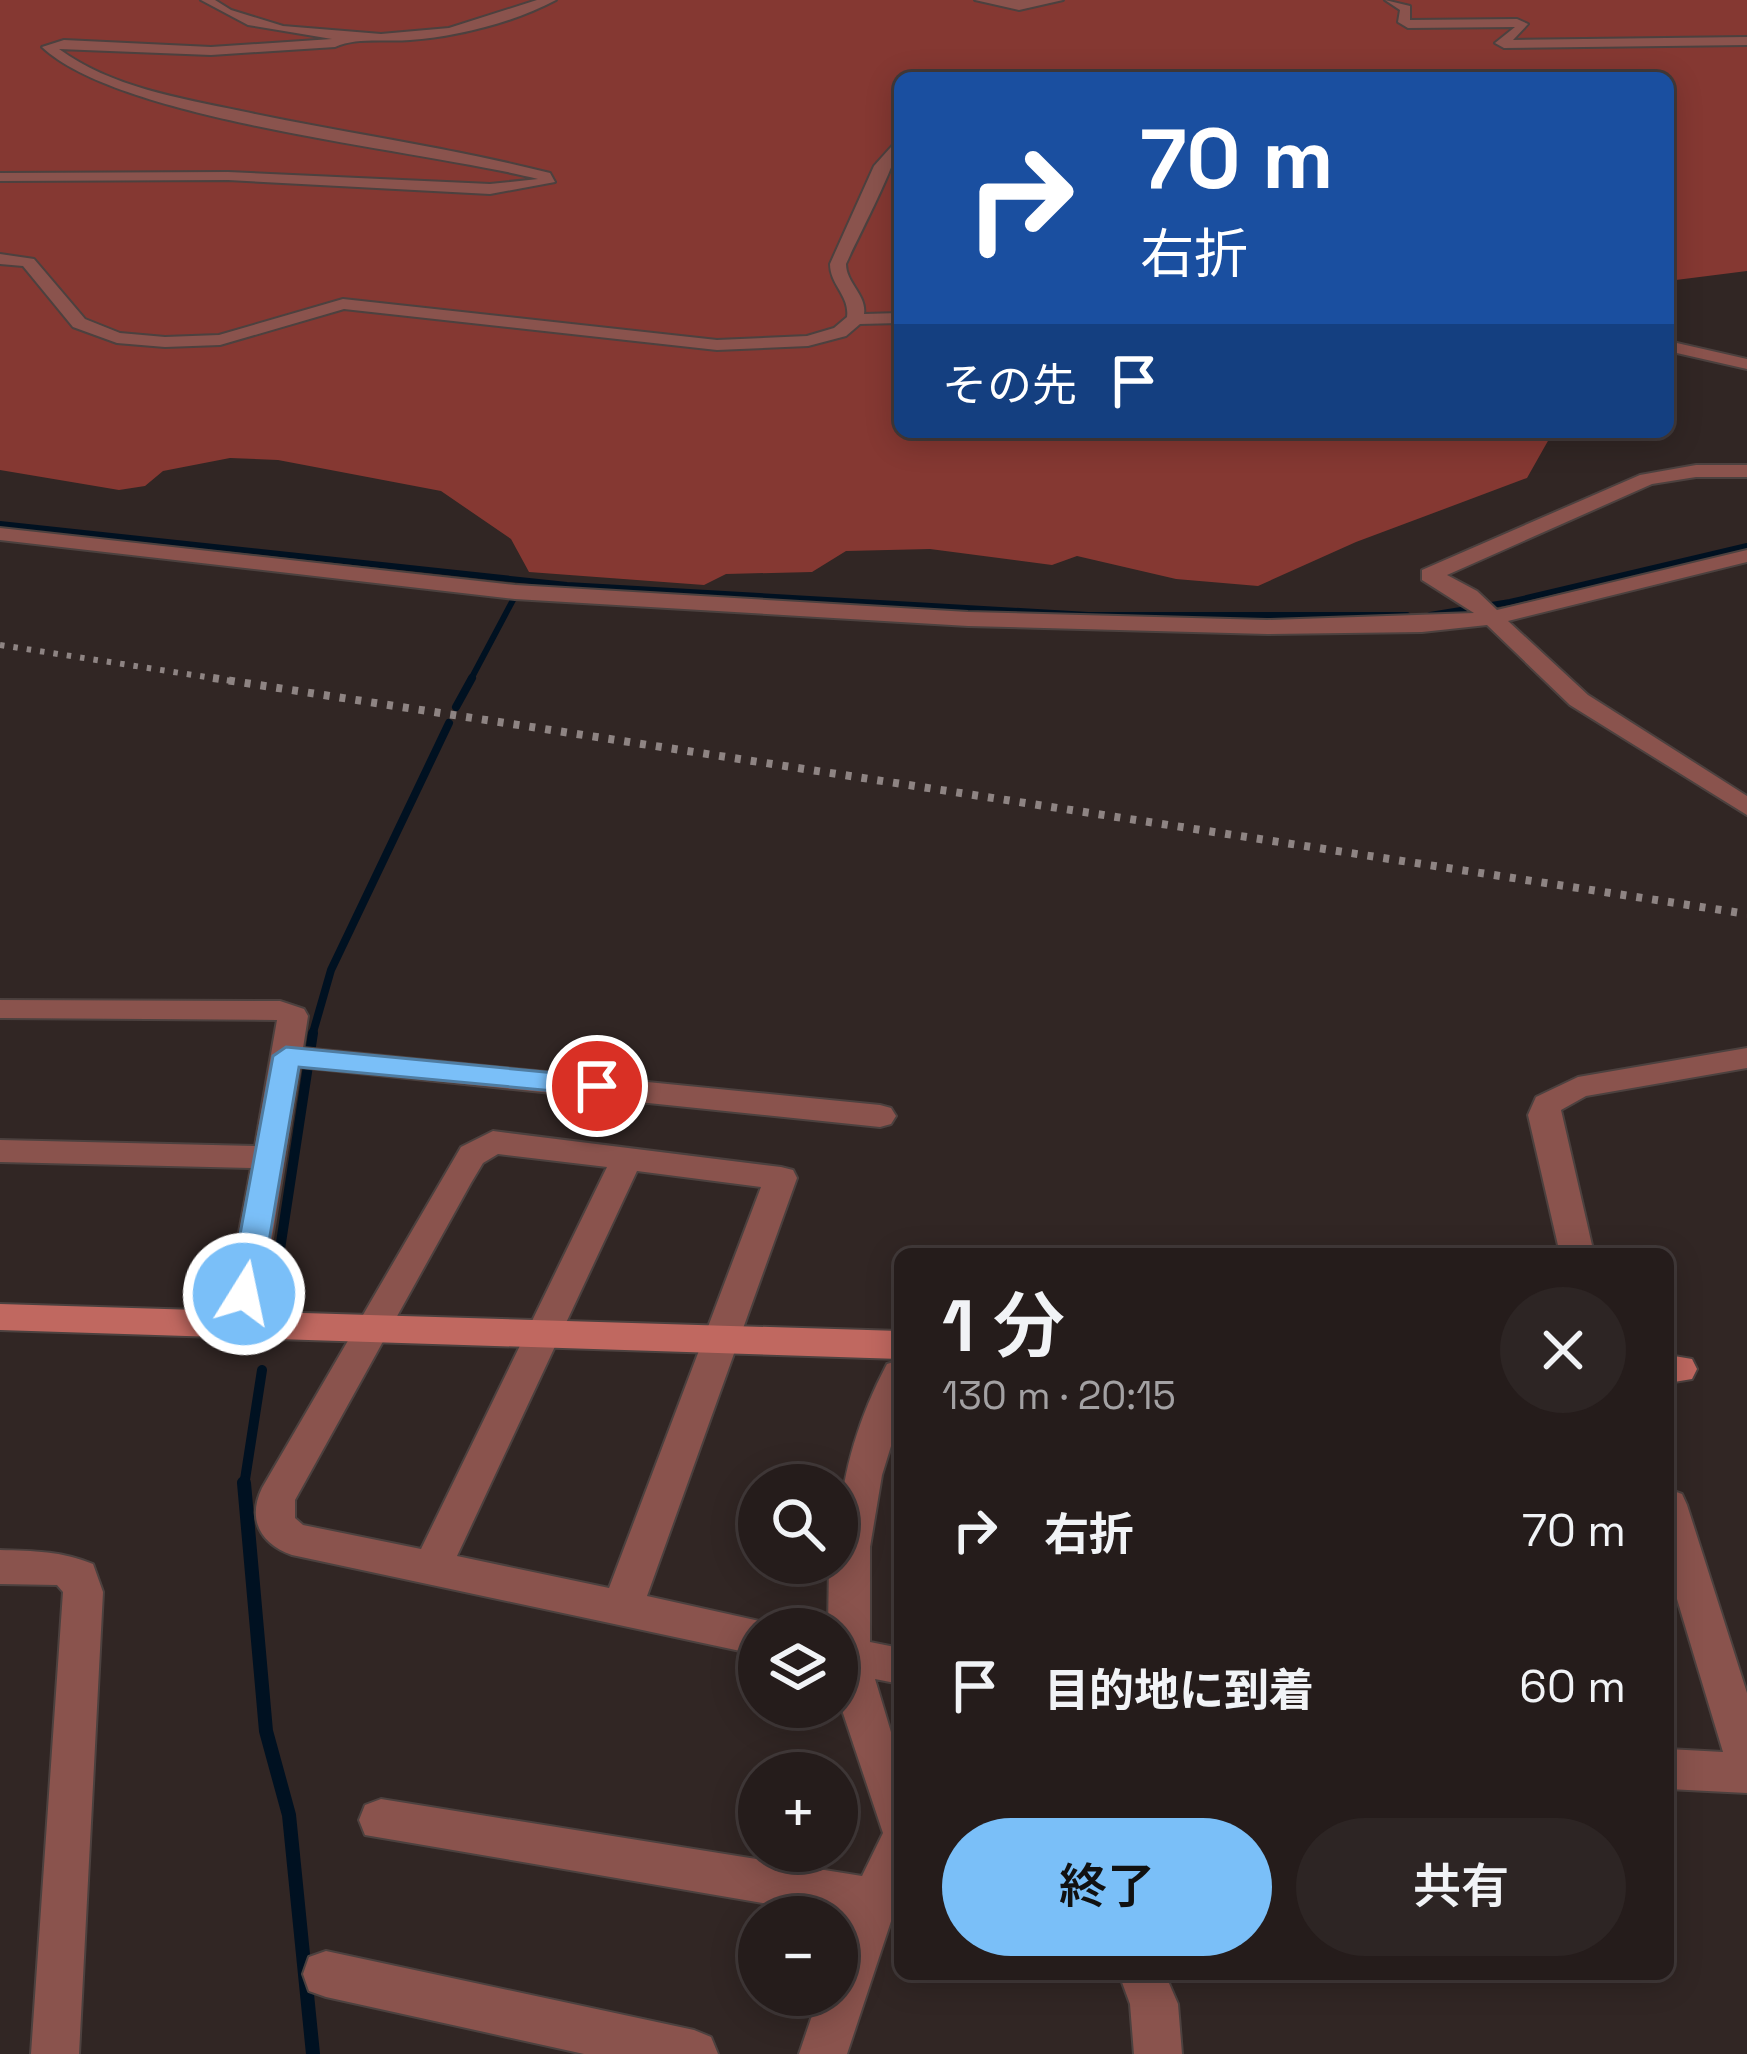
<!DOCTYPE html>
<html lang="ja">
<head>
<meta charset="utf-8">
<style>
  body { margin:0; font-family:"Space Grotesk","Noto Sans JP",sans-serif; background:#2d2524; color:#f1f3f6; height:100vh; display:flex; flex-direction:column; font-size:45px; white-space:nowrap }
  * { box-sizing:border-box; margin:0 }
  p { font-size:39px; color:#a3a1a3 }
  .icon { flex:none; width:66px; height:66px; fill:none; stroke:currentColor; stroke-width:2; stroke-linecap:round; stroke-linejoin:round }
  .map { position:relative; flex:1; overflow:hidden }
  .panel { position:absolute; left:894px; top:1248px; width:780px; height:732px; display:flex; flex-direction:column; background:#251c1b; border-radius:18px; box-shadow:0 6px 30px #0003,0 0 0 3px #423a3a }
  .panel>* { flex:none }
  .banner { position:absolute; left:894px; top:72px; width:780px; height:366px; border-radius:18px; box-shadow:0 6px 30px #0003,0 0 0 3px #423a3a; background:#1a4fa0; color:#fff; overflow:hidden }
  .controls { position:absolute; left:738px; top:1464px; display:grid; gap:24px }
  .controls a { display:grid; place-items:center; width:120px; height:120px; border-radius:50%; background:#251c1b; box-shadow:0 6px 30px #0003,0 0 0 3px #423a3a; font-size:60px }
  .pin { position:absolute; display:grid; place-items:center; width:102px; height:102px; color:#fff; margin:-51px; border:6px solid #fff; border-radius:50%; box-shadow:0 3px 12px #0007 }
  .me { position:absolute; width:132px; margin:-66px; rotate:10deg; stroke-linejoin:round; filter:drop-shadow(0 0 9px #0008) }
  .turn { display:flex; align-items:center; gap:42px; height:252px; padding:0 48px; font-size:54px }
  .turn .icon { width:156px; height:156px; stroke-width:2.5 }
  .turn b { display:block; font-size:84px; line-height:102px }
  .then { display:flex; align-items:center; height:114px; padding:0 48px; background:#0003; gap:24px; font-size:45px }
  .round { display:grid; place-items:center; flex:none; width:126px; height:126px; border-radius:63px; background:#2d2524 }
  .overview { display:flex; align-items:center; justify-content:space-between; height:204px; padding:0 48px }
  h1 { font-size:72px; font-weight:600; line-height:90px }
  .button { display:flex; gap:24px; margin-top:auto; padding:24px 48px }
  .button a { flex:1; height:138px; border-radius:72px; background:#7abff8; color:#111; font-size:48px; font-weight:600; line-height:138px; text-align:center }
  .button a+a { background:#2d2524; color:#f1f3f6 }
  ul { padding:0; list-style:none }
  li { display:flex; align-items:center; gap:36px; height:156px; padding:0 48px }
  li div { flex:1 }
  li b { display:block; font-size:45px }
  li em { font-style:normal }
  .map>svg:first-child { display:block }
  .forest { fill:#853832 }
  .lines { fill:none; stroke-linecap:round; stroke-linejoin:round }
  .stream-far3 { stroke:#001121; stroke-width:6 }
  .stream-far2 { stroke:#001121; stroke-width:8 }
  .stream-far1 { stroke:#001121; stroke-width:10 }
  .stream { stroke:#001121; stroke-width:14 }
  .street-casing { stroke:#4c413f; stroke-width:4 }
  .secondary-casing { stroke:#4c413f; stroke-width:4 }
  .street { fill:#8a534d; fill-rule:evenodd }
  .secondary { fill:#c06860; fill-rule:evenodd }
  .rail-far1 { stroke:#8e8483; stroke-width:6; stroke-dasharray:4.5 9; stroke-linecap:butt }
  .rail { stroke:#8e8483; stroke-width:8; stroke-dasharray:6 10; stroke-linecap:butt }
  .route { fill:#7abff8; stroke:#4f7ca1; stroke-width:3 }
</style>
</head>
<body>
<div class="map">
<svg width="1747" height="2054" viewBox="0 0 1747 2054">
  <rect width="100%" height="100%" fill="#312624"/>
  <path class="forest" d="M0 0H1747V271L1668 281V78H900V432H1553L1527 478 1356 542 1258 586 1176 579 1077 556 1052 565 930 549 846 551 812 572 726 574 704 585 529 572 511 539 441 491 278 460 230 458 163 471 145 486 119 490 0 470Z"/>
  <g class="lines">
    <path class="stream-far3" d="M0 524 567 585 1088 615H1407
      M1430 615 1510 602 1747 546
      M470 681 514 598"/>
    <path class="stream-far2" d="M456 707 472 678
      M312 1036 331 970 449 723"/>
    <path class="stream-far1" d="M275 1282 313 1033
      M244 1486 262 1370"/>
    <path class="stream" d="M244 1483 266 1731 289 1815 313 2054"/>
    <defs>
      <path id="street" d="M201 0H215L231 10 283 26 381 34 449 28 537 0H556C515 22 457 37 410 40 385 42 357 37 335 47L211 55 59 49C111 87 179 98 241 111 344 133 448 147 550 173L555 182 490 194 228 180 0 181V173L228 172 490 184 538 179C419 149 122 122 42 47L64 40 211 47 332 39 248 25Z
        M975 0H1063L1019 10Z
        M1385 0 1410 6V20L1517 19 1528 24 1513 40 1747 37V45L1504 48 1495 43 1515 27 1408 28 1398 22 1400 10Z
        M900 137C900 158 858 237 846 264 846 283 867 295 864 314L900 313V323L860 324 846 336 808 346 717 350 344 309 220 345 165 347 117 343 73 327 23 266 0 264V254L34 259 85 319 120 333 165 337 219 335 343 299 717 340 807 336 834 328 847 317C850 296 830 285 830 264L874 166Z
        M1668 341 1747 359V369L1668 351Z
        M1696 465H1747V477H1696L1652 484 1447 575 1477 591 1497 610 1747 550V562L1508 621 1588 695 1747 796V815L1570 705 1487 625 1422 632 1267 634 968 626 515 599 0 540V528L515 585 968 612 1267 620 1474 613 1422 580V570L1640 475Z
        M0 1000 280 1001 304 1009 308 1016 303 1048 880 1105 891 1108 896 1116 891 1124 880 1127 300 1067 258 1324 252 1333 240 1337 228 1333 222 1324 251 1168 0 1162V1140L255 1146 277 1020 0 1018Z
        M1747 1048V1068L1586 1096 1561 1110 1594 1254H1560L1528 1115 1536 1097 1578 1077Z
        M493 1131 781 1167 793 1170 797 1178 647 1596 773 1624 776 1629H759V1655L292 1555C260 1544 247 1519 262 1488L461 1147ZM498 1154 607 1167 421 1549 303 1525 295 1518V1500L471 1183 483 1163ZM637 1171 761 1187 609 1588 457 1556Z
        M900 1360V1417L882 1475 870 1547V1642L900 1648V1684L875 1679 900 1762V1894L847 2054H799L819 1995H837V1942L845 1917 365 1835 359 1820 365 1805 381 1799 862 1876 883 1833 837 1695V1629H828L829 1563H837C837 1492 853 1428 887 1364Z
        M1668 1489 1682 1494 1687 1505 1747 1693V1793L1668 1789V1749L1723 1752 1668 1569Z
        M0 1550C34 1551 61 1551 93 1564L103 1592 79 2054H31L63 1592 57 1585 0 1584Z
        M326 1951 694 2030 711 2037 718 2054H584L326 1997 309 1991 303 1974 309 1957Z
        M1119 1974H1165L1178 2004 1182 2054H1134L1130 2004Z"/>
      <path id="secondary" d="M0 1304 900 1331V1359L0 1330Z
        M1668 1355 1692 1359 1697 1369 1692 1379 1668 1383Z"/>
    </defs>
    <use href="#street" class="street-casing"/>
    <use href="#secondary" class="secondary-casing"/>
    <use href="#street" class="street"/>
    <use href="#secondary" class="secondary"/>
    <path class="rail-far1" d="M0 645 232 681"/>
    <path class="rail" d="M213 678 1747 914"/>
  </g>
  <path class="route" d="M286 1047 597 1077 611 1086 597 1095 299 1067 260 1294 256 1302H233L229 1294 273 1056Z"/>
</svg>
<div class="controls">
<a><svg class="icon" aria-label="search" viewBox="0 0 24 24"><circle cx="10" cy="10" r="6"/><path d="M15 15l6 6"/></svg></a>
<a><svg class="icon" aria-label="layers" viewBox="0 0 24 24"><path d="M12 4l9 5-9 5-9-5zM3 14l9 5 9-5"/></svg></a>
<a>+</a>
<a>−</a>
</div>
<div class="pin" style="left:597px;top:1086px;background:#d93025"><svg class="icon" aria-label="arrive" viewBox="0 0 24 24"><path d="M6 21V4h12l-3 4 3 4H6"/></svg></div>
<svg class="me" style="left:244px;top:1294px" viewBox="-20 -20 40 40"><circle r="17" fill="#7abff8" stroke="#fff" stroke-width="3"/><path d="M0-11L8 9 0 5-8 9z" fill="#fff"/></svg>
<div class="banner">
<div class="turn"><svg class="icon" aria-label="right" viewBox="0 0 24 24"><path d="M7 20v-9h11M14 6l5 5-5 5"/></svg><div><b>70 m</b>右折</div></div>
<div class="then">その先<svg class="icon" aria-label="arrive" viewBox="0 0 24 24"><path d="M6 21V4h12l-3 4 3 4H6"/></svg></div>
</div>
<section class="panel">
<div class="overview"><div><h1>1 分</h1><p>130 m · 20:15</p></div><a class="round"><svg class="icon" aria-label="close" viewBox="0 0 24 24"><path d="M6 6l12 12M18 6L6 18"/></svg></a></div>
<ul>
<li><svg class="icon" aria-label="right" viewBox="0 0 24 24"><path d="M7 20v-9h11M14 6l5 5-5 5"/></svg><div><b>右折</b></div><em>70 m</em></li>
<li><svg class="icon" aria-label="arrive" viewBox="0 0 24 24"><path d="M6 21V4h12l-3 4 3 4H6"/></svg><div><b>目的地に到着</b></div><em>60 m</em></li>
</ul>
<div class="button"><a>終了</a><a>共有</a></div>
</section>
</div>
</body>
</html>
